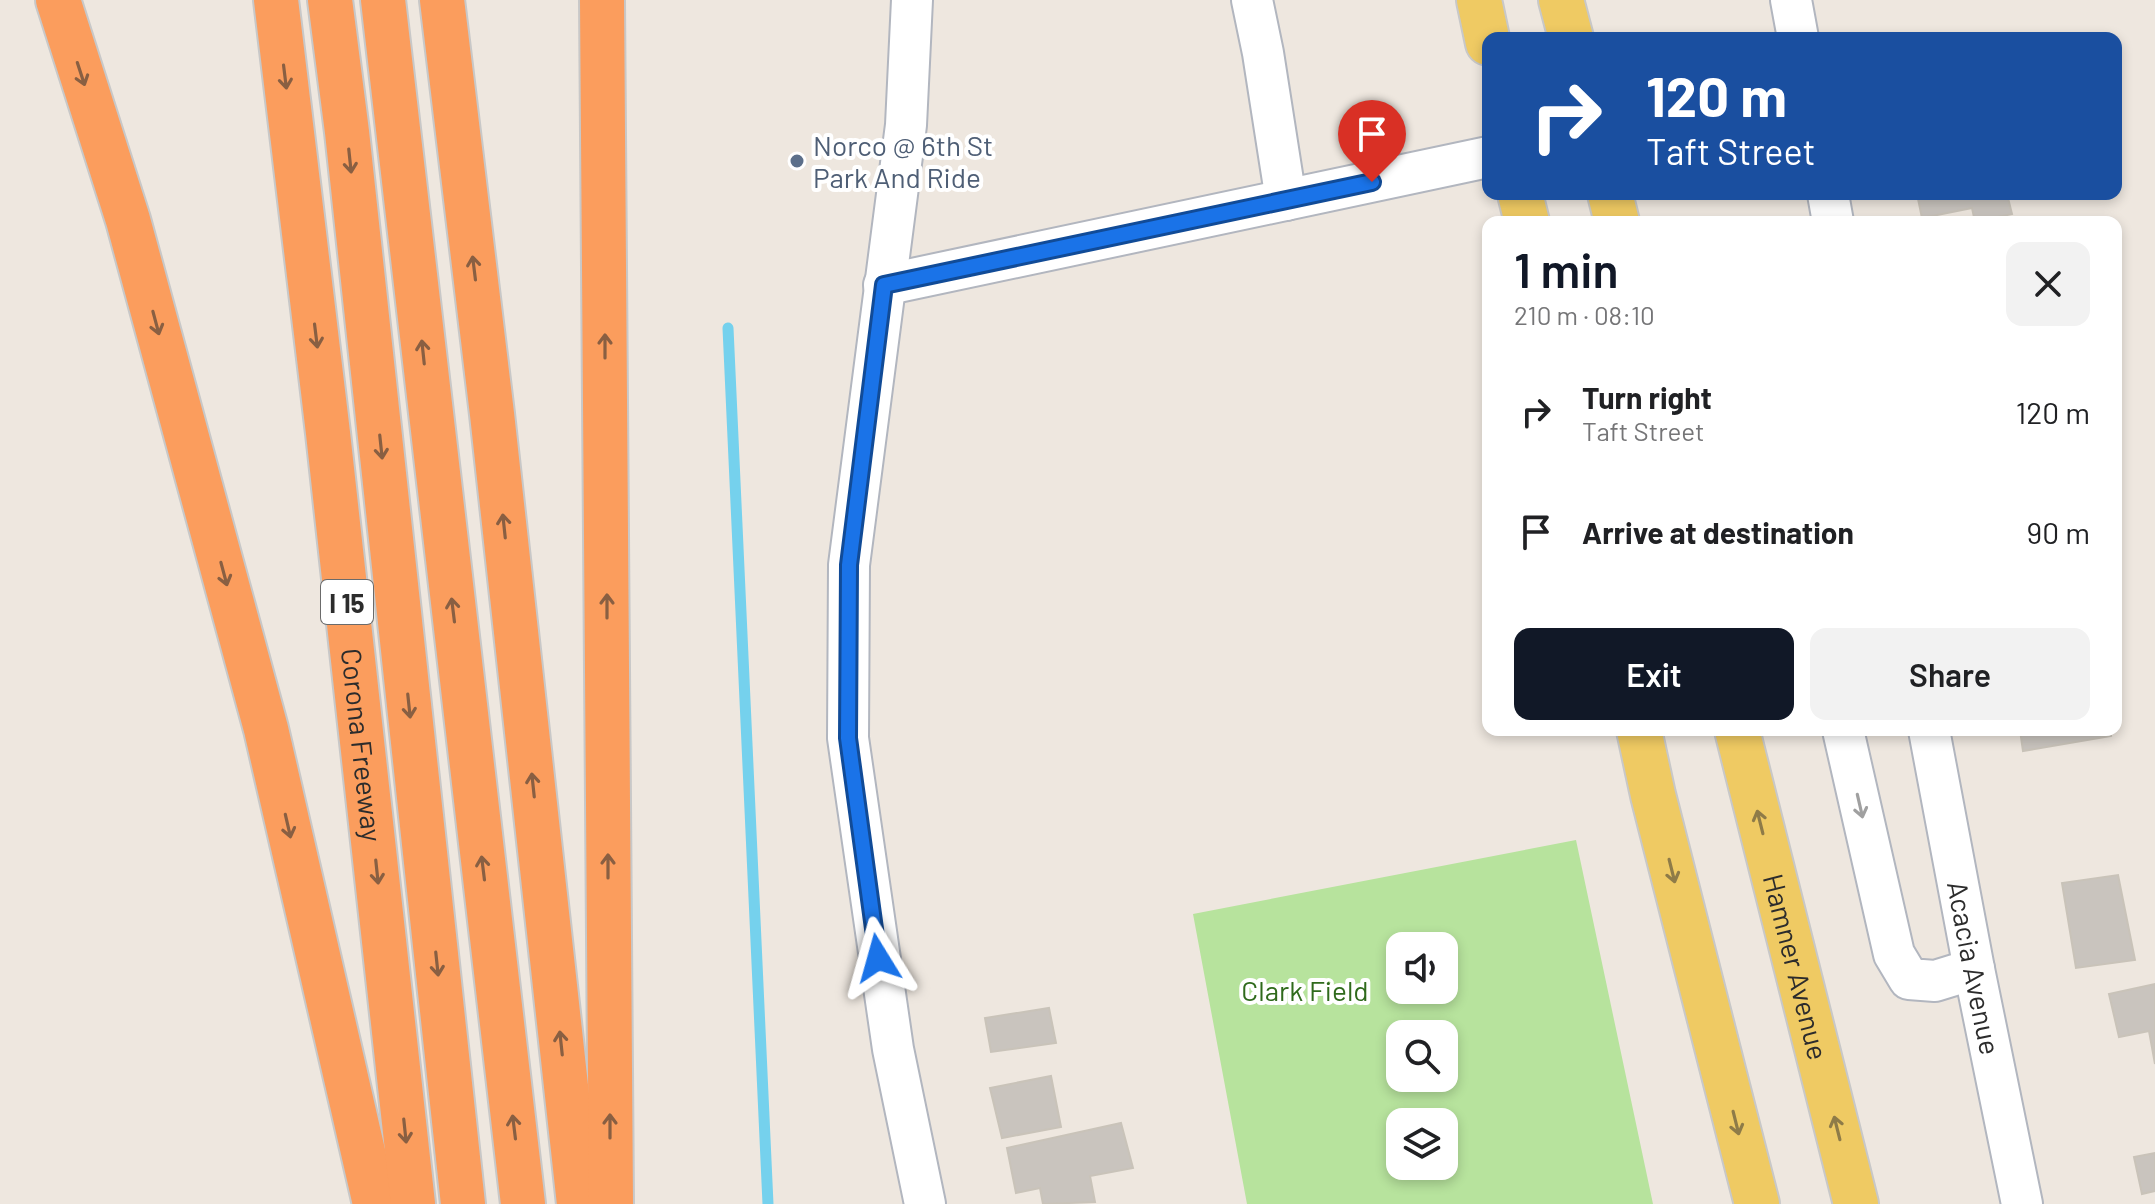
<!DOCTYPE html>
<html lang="en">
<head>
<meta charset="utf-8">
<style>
  body { margin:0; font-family:Barlow,sans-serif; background:#f2f2f2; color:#202124; height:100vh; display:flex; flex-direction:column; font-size:30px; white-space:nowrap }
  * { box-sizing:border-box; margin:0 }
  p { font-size:26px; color:#757577 }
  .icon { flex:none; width:44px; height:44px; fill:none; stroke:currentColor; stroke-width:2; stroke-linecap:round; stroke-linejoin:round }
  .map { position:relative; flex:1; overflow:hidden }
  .drawer { position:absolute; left:1482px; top:216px; width:640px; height:520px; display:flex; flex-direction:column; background:#fff; border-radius:16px; box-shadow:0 4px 12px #0003 }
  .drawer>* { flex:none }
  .guide { position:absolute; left:1482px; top:32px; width:640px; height:168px; border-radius:16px; box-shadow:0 4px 12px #0003; background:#1a4fa0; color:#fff; overflow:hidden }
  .fabs { position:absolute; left:1386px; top:932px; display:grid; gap:16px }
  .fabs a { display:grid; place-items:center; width:72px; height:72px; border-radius:16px; background:#fff; box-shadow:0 4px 12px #0003; font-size:40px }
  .pin { position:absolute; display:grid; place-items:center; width:68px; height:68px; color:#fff; margin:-82px -34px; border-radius:50% 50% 50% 0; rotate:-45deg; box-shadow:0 0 8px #0007 }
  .pin .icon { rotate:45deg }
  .me { position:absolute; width:88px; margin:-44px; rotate:352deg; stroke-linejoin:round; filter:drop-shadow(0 0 6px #0008) }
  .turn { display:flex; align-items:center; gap:28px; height:168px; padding:0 32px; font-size:36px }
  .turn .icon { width:104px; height:104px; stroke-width:2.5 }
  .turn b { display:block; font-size:56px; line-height:68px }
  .round { display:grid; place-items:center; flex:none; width:84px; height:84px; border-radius:16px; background:#f2f2f2 }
  .overview { display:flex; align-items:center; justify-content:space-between; height:136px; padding:0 32px }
  h1 { font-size:48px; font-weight:600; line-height:60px; color:#111827 }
  .cta { display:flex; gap:16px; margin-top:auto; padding:16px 32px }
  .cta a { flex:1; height:92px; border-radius:16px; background:#111827; color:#fff; font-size:32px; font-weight:600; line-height:92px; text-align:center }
  .cta a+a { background:#f2f2f2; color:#202124 }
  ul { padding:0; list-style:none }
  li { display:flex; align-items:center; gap:24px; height:120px; padding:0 32px }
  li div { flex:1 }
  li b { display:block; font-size:30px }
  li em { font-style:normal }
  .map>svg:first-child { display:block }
  .grass { fill:#b7e39d; fill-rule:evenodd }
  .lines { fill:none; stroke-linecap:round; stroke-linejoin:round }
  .stream { stroke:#75d1ed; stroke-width:11 }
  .building { fill:#c9c4be; stroke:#c9c3b9; stroke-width:2 }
  .minor-casing { stroke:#b2b6bf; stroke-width:44 }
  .major-casing { stroke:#c8c8c8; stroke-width:48 }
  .highway-casing { stroke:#c8c8c8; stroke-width:48 }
  .minor { stroke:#fff; stroke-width:40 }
  .major { stroke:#efca63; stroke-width:44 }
  .highway { stroke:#fb9d5d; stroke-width:44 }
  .oneway { stroke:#895f42 }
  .oneway2 { stroke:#a0a0a0 }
  .oneway3 { stroke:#8e7b48 }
  .route-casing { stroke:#114b97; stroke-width:20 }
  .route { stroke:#1a73e8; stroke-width:14 }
  .service-dot { fill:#5c6f8a; stroke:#fff; stroke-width:3 }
  .labels { text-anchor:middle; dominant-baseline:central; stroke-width:8; stroke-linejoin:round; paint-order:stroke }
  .shield { fill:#fff; stroke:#6b6b6b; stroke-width:2 }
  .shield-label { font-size:26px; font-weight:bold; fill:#2c2c2c }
  .service-label { font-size:28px; fill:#4e5e75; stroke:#fff; text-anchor:start }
  .street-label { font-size:28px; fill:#2c2c2c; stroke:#fff }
  .park-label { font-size:28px; fill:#2f6a1c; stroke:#fff }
</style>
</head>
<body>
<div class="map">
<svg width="2155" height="1204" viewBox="0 0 2155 1204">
  <rect width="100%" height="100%" fill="#eee7df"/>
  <path class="grass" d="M1576 840 1653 1204H1247L1193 914ZM1400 946H1444V990H1400ZM1400 1034H1444V1078H1400ZM1400 1122H1444V1166H1400Z"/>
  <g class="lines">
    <path class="stream" d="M728 328 768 1204"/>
  </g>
  <path class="building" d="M1917 194H2007L2012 214 1975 222 1972 208 1922 218Z
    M2020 730H2110L2111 736 2023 751Z
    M2118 875 2135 960 2076 968 2062 883Z
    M2155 984V1064L2149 1031 2119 1037 2109 994Z
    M1049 1008 1056 1043 991 1052 985 1018Z
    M1051 1076 1061 1127 1002 1138 990 1088Z
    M1121 1123 1133 1168 1090 1176 1095 1202 1043 1204 1040 1188 1016 1193 1007 1148Z
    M2155 1153V1191L2142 1194 2134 1157Z"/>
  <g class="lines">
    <defs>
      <g id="minor">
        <path d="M912 0 906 125 849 565 848 738 893 1049 925 1204"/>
        <path d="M1252 0 1263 53 1286 200"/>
        <path d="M1791 0 1798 38"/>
        <path d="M1828 194 1833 222"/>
        <path d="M884 285 1488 157"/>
        <path d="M1843 730 1894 954 1909 979 1935 981 1974 969"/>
        <path id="s1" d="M1929 730 1974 969 2022 1204"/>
      </g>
      <g id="major">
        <path d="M1479 0 1488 43"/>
        <path d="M1561 0 1571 38"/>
        <path d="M1520 194 1527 222"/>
        <path d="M1610 194 1617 222"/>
        <path d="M1639 730 1653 795 1757 1204"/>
        <path id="s2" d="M1737 730 1856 1204"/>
      </g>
      <g id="highway">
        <path d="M58 0 128 220 266 729 375 1204"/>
        <path id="s3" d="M276 0 328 433 413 1204"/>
        <path d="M330 0 347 132 463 1204"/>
        <path d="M383 0 523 1204"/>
        <path d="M442 0 492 414 579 1204"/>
        <path d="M602 0 611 1204"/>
      </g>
    </defs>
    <use href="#minor" class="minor-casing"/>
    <use href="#major" class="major-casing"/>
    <use href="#highway" class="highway-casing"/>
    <use href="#minor" class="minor"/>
    <use href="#major" class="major"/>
    <use href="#highway" class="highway"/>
  </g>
  <defs><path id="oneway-shaft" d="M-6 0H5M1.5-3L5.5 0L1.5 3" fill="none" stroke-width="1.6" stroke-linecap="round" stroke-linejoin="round" transform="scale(2)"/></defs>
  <g class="oneway">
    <use href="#oneway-shaft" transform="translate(81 74) rotate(72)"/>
    <use href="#oneway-shaft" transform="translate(285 77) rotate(83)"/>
    <use href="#oneway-shaft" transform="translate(350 161) rotate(84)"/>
    <use href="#oneway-shaft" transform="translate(474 268) rotate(-97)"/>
    <use href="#oneway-shaft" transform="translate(156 323) rotate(75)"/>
    <use href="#oneway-shaft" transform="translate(316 336) rotate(83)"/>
    <use href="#oneway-shaft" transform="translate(605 346) rotate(-90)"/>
    <use href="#oneway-shaft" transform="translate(423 352) rotate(-96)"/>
    <use href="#oneway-shaft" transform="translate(381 447) rotate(84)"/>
    <use href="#oneway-shaft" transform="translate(504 526) rotate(-96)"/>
    <use href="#oneway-shaft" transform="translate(224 574) rotate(75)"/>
    <use href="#oneway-shaft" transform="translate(607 606) rotate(-90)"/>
    <use href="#oneway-shaft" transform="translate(453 610) rotate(-97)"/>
    <use href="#oneway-shaft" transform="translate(409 706) rotate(84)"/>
    <use href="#oneway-shaft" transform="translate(533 785) rotate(-96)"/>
    <use href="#oneway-shaft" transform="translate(288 826) rotate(77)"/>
    <use href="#oneway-shaft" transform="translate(608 866) rotate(-90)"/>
    <use href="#oneway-shaft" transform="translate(483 868) rotate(-97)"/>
    <use href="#oneway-shaft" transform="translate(377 872) rotate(84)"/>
    <use href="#oneway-shaft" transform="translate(437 964) rotate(84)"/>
    <use href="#oneway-shaft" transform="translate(561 1043) rotate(-96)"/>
    <use href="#oneway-shaft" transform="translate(610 1126) rotate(-90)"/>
    <use href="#oneway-shaft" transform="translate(514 1127) rotate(-97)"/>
    <use href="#oneway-shaft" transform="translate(405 1131) rotate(84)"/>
  </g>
  <use class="oneway2" href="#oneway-shaft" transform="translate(1860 806) rotate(77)"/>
  <g class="oneway3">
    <use href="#oneway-shaft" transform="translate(1760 822) rotate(-104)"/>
    <use href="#oneway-shaft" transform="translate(1672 871) rotate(76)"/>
    <use href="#oneway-shaft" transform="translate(1736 1123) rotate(76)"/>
    <use href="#oneway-shaft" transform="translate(1837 1128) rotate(-104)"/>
  </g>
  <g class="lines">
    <defs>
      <path id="route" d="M878 958 848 738 849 565 884 285 1372 182"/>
    </defs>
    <use href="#route" class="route-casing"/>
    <use href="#route" class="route"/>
  </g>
  <circle class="service-dot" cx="797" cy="161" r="8"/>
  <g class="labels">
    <rect class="shield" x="321" y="580" width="52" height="44" rx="6"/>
    <g class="shield-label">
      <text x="347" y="602">I 15</text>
    </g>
    <g class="service-label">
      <text x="813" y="145">Norco @ 6th St<tspan x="813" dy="32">Park And Ride</tspan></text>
    </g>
    <g class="street-label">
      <text stroke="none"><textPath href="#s3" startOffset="750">Corona Freeway</textPath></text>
      <text stroke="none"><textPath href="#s2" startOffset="244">Hamner Avenue</textPath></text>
      <text stroke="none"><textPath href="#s1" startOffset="242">Acacia Avenue</textPath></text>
    </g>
    <g class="park-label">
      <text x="1305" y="990">Clark Field</text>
    </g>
  </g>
</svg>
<div class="fabs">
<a><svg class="icon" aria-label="sound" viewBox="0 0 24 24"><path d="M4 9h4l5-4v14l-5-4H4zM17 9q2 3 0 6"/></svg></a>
<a><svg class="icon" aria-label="search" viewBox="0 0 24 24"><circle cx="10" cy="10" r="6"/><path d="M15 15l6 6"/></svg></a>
<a><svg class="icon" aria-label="layers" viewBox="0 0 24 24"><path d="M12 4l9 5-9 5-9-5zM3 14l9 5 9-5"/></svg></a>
</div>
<div class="pin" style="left:1372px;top:182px;background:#d93025"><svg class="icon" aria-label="arrive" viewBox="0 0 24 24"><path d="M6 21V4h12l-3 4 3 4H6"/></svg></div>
<svg class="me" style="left:878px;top:958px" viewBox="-20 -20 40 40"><path d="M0-17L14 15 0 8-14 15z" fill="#1a73e8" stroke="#fff" stroke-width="4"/></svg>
<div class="guide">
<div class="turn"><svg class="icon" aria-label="right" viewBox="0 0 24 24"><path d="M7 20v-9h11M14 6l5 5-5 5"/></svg><div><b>120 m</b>Taft Street</div></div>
</div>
<section class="drawer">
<div class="overview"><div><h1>1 min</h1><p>210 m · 08:10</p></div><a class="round"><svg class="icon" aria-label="close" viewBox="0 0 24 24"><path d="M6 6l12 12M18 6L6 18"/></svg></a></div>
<ul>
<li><svg class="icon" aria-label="right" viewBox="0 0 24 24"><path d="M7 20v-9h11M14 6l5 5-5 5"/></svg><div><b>Turn right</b><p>Taft Street</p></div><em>120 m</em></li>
<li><svg class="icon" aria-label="arrive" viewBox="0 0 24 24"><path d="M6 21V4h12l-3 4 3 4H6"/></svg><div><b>Arrive at destination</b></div><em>90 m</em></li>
</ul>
<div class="cta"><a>Exit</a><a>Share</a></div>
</section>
</div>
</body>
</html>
